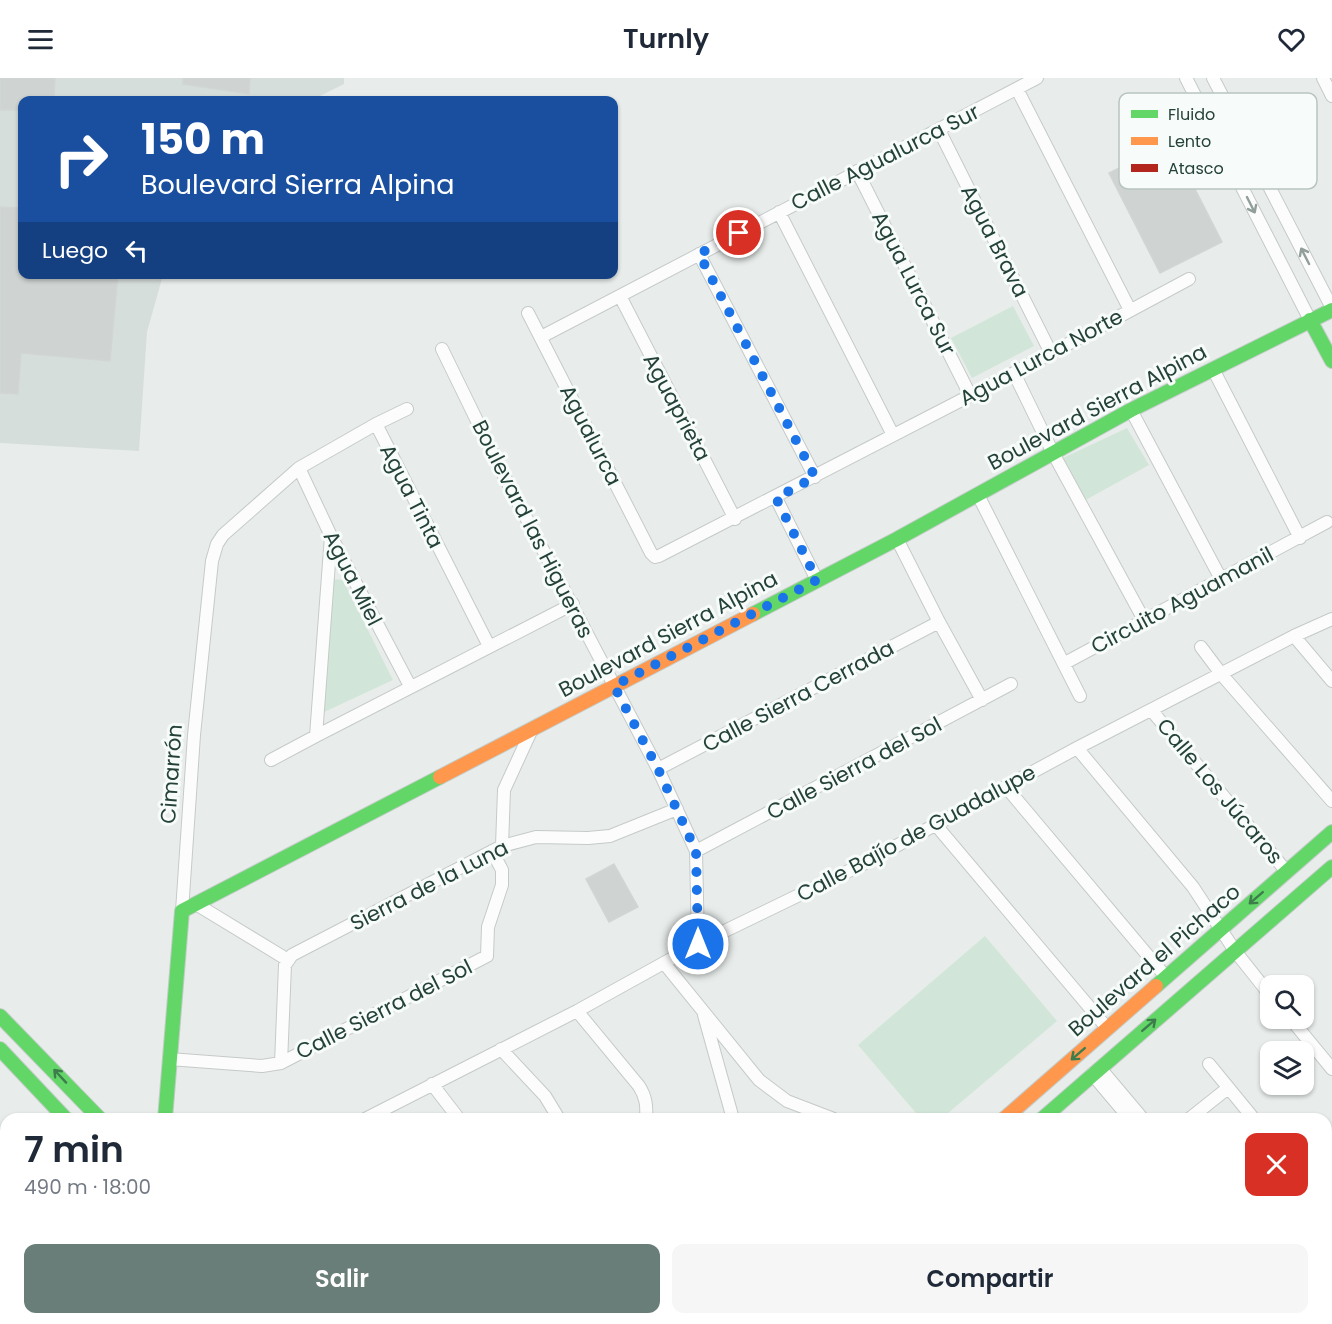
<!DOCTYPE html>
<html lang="es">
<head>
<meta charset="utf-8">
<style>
  body { margin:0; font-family:Poppins,sans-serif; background:#f6f6f7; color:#1f2937; height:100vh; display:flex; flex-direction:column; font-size:22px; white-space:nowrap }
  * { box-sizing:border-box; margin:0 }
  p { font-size:20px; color:#747a83 }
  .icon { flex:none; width:33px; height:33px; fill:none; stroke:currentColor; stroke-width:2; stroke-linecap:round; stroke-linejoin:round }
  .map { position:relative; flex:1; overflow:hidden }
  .sheet { position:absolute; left:0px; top:1035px; width:1332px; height:212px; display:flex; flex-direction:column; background:#fff; border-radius:18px 18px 0 0; box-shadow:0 2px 4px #0004 }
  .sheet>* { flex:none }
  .hud { position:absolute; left:18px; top:18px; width:600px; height:183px; border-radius:12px; box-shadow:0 2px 4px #0004; background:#1a4fa0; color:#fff; overflow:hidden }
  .buttons { position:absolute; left:1260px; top:897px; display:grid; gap:12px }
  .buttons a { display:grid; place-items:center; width:54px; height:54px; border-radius:12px; background:#fff; box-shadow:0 2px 4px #0004; font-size:30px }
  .pin { position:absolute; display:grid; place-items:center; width:51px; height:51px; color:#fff; margin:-26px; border:3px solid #fff; border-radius:50%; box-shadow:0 2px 6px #0007 }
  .me { position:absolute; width:66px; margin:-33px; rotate:0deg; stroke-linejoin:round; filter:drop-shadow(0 0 4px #0008) }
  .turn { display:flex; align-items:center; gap:21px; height:126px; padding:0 24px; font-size:27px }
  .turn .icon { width:78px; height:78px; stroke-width:2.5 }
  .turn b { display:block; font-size:42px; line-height:51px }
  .then { display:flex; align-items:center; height:57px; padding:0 24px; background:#0003; gap:12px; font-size:22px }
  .round { display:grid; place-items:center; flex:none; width:63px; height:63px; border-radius:12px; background:#f6f6f7 }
  .headline { display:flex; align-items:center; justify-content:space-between; height:102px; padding:0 24px }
  h1 { font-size:36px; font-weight:600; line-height:45px }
  .action { display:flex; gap:12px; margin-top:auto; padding:12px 24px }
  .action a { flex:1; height:69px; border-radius:12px; background:#697e78; color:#fff; font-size:24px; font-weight:600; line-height:69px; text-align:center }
  .action a+a { background:#f6f6f7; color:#1f2937 }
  header { display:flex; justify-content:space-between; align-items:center; height:78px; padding:0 24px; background:#fff; font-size:27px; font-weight:600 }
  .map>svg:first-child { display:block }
  .built { fill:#d6dedb }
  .green { fill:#d1e6d8 }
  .building { fill:#cfd4d2; stroke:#d1d6d4; stroke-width:1.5 }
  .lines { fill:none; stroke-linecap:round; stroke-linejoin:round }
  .street-casing { stroke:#c5cac8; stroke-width:14 }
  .fast-casing { stroke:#c3cbc8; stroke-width:16 }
  .slow-casing { stroke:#c3cbc8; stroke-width:16 }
  .jam-casing { stroke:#c3cbc8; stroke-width:16 }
  .street { stroke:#fcfcfc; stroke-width:12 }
  .fast { stroke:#63d668; stroke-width:14 }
  .slow { stroke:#ff974d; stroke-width:14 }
  .jam { stroke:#b3261e; stroke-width:14 }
  .oneway { stroke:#909f9b }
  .oneway2 { stroke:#3d7d4c }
  .route { stroke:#1a73e8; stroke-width:10; stroke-dasharray:0 18 }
  .labels { text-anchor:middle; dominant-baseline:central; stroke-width:6; stroke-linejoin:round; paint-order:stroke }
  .street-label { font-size:21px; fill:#24423a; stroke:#f7fbf9 }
  .key { fill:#f7fbf9; stroke:#b8c4c0; stroke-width:1.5 }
  .key-label { font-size:16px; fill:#24423a }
</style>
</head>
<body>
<header><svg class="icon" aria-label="menu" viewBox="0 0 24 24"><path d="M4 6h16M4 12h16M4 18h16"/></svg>Turnly<svg class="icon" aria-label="heart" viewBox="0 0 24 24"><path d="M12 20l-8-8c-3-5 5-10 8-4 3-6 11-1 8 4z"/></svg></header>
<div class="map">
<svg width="1332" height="1246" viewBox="0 0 1332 1246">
  <rect width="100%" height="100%" fill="#e8edeb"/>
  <path class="built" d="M0 0H344V6L312 22H22V196L163 197 147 254 139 373 0 365Z"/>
  <path class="green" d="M1013 228 1034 268 972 300 951 260Z
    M1127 350 1149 387 1082 424 1063 380Z
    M333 501 343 502 393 602 322 635Z
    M985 858 1057 943 941 1041H921L858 967Z"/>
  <path class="building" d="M0 0H55L54 22H22V32H0Z
    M183 0H250L249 16 183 6Z
    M1171 64 1222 164 1160 195 1109 95Z
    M0 129 22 130V196H118L110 283 21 275 18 316 0 315Z
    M614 786 638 829 609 844 586 801Z"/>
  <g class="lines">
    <defs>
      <path id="street" d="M1186 0 1310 242
        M1213 0 1332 230
        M1323 0 1332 18
        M1017 11 1130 232
        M939 52 1051 275
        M857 93 970 317
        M779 134 893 357
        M699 176 815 399
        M620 218 735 441
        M528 235 651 475 655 479 659 478 1014 295 1189 201
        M541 259 1037 0
        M442 271 500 390 658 691 696 773 698 866
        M1213 291 1300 460
        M1014 295 1053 375 1144 542
        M1131 332 1221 501
        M376 346 407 331
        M299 390 331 458 410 608
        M978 417 1080 618
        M776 420 817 502
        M331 458 316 658 573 526
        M897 461 939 544 982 622
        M1294 558 1332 603
        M1201 569 1222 597 1332 723
        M1065 585 1327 444
        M1152 633 1287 794
        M1077 670 1193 809 1235 873 1270 917
        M271 682 316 658
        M658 691 939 544
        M1006 709 1166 899
        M935 746 1107 950
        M502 768 504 712 532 651
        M696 773 1011 606
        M196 826 288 882
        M182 833 194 657 212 483 217 466 223 457 299 390 376 346 489 568
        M664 885 759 1002 787 1023 834 1041
        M577 933 639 1008C646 1019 647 1028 646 1041
        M704 937 733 1041
        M1290 940 1332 991
        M501 971 545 1018 559 1041
        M169 981 262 988 281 985 487 878 488 849 502 807V792L492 773
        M281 985 285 887 292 877 502 768 536 759 588 760 610 758 677 731
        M1209 986 1254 1041
        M1100 990 1143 1041
        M1092 996 1130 1041
        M432 1006 459 1041
        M365 1041 577 933 698 866 861 787 1077 670 1294 558 1332 541
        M1189 1041 1228 1010
        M1326 1127 1332 1134
        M352 1240 357 1246
        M469 1240 470 1246
        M666 1240 671 1246
        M770 1240 774 1246
        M1062 1240 1067 1246
        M1187 1240 1192 1246
        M1301 1240 1306 1246
        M551 1246 558 1240
        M976 1246 982 1240"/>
      <path id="fast" d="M1310 242 1332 283
        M753 536 897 461 1131 332 1332 232
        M1156 908 1332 754
        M0 938 100 1041
        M0 971 66 1041
        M165 1041 182 833 440 699
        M1042 1041 1332 789"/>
      <path id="slow" d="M440 699 753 536
        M1004 1041 1156 908"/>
      <path id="jam" d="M831 1246 838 1240"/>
    </defs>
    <use href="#street" class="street-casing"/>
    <use href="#fast" class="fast-casing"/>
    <use href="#slow" class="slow-casing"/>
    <use href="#jam" class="jam-casing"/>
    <use href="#street" class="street"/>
    <use href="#fast" class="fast"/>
    <use href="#slow" class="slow"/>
    <use href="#jam" class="jam"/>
  </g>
  <defs><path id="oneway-shaft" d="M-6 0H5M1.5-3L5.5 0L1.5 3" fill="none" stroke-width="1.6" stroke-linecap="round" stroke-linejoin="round" transform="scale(1.5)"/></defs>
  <g class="oneway">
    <use href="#oneway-shaft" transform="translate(1251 127) rotate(63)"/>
    <use href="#oneway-shaft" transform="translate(1305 178) rotate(-117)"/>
  </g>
  <g class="oneway2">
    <use href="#oneway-shaft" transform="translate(1256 820) rotate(139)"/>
    <use href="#oneway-shaft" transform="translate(1149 947) rotate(-41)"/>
    <use href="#oneway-shaft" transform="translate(1078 976) rotate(139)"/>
    <use href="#oneway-shaft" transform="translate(60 998) rotate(-133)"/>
  </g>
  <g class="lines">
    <path class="route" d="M698 866 696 773 658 691 614 608 817 502 776 420 815 399 699 176 739 155"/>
  </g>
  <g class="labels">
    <g class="street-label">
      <text transform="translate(885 79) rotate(-27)">Calle Agualurca Sur</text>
      <text transform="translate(995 163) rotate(63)">Agua Brava</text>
      <text transform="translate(914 205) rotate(63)">Agua Lurca Sur</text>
      <text transform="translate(1041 279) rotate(-28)">Agua Lurca Norte</text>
      <text transform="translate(677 329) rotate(62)">Aguaprieta</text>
      <text transform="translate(1097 329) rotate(-28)">Boulevard Sierra Alpina</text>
      <text transform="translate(591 357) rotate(63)">Agualurca</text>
      <text transform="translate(412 418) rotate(63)">Agua Tinta</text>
      <text transform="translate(533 451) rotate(63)">Boulevard las Higueras</text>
      <text transform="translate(353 500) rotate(63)">Agua Miel</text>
      <text transform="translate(1182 522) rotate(-28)">Circuito Aguamanil</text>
      <text transform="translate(668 556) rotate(-28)">Boulevard Sierra Alpina</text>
      <text transform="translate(798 618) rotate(-28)">Calle Sierra Cerrada</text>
      <text transform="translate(854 690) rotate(-28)">Calle Sierra del Sol</text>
      <text transform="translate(171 696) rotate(-86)">Cimarrón</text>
      <text transform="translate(1220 713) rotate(50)">Calle Los Júcaros</text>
      <text transform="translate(916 755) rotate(-28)">Calle Bajío de Guadalupe</text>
      <text transform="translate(429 807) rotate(-27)">Sierra de la Luna</text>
      <text transform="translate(1154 882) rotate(-41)">Boulevard el Pichaco</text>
      <text transform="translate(384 931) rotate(-27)">Calle Sierra del Sol</text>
    </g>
  </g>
  <rect x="1119" y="15" width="198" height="96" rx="9" class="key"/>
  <rect x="1131" y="32" width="27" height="8" fill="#63d668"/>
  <rect x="1131" y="59" width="27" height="8" fill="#ff974d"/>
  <rect x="1131" y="86" width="27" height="8" fill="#b3261e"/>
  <g class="key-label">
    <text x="1168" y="42">Fluido</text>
    <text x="1168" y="69">Lento</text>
    <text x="1168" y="96">Atasco</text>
  </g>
</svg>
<div class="buttons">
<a><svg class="icon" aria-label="search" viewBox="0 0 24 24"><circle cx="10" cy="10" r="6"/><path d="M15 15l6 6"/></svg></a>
<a><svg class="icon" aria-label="layers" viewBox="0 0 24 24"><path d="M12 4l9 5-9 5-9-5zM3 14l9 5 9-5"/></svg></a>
</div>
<div class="pin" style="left:739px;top:155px;background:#d93025"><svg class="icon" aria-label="arrive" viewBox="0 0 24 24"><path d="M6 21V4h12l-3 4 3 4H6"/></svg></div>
<svg class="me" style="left:698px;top:866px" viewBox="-20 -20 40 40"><circle r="17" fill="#1a73e8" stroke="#fff" stroke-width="3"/><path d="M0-11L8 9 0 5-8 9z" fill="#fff"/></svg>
<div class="hud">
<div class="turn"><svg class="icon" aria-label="right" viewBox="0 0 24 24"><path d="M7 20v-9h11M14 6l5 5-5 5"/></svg><div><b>150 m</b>Boulevard Sierra Alpina</div></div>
<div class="then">Luego<svg class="icon" aria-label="left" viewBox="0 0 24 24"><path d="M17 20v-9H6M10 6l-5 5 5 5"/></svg></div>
</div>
<section class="sheet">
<div class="headline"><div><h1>7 min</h1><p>490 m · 18:00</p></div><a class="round" style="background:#d93025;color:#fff"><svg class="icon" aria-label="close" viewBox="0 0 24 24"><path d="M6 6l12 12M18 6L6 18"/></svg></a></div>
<div class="action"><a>Salir</a><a>Compartir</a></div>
</section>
</div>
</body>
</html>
